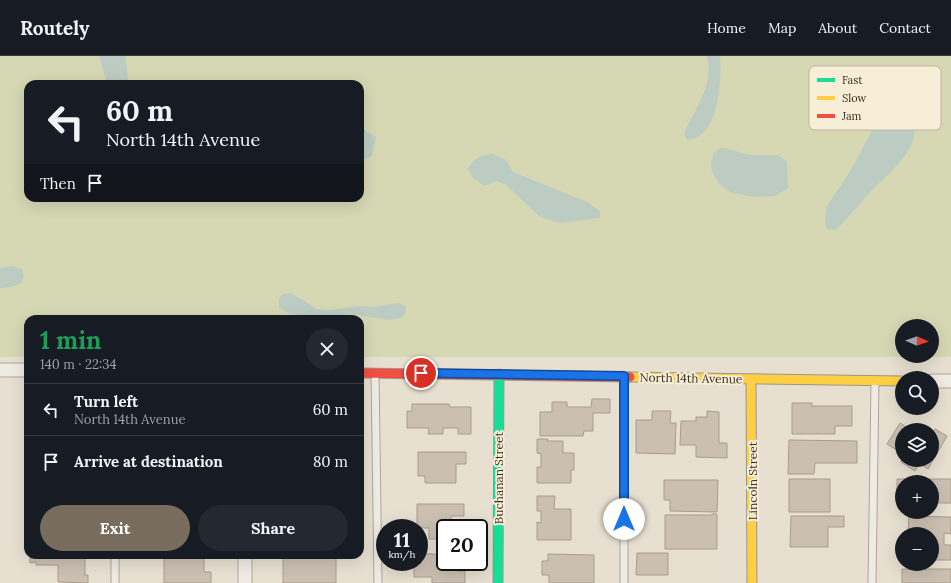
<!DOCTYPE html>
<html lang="en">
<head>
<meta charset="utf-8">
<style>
  body { margin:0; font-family:Lora,serif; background:#242831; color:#f1f3f6; height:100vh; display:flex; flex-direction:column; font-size:15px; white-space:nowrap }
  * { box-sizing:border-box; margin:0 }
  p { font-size:13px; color:#9ea1a6 }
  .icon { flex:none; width:22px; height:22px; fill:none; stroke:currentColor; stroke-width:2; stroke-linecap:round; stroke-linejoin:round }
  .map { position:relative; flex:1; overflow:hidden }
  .side { position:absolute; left:24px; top:259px; width:340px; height:244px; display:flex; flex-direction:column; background:#171b24; border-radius:12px; box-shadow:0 4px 16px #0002 }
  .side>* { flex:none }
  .hud { position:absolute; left:24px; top:24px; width:340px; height:122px; border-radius:12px; box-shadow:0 4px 16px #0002; background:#171b24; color:#f1f3f6; overflow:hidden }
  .needle { width:26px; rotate:92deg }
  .buttons { position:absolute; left:895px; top:263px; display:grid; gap:8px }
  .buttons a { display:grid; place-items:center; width:44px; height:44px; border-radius:50%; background:#171b24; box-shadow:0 4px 16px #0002; font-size:20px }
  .speed { position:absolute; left:376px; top:463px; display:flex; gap:8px; font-size:20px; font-weight:700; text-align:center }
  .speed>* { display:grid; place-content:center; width:52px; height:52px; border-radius:50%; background:#171b24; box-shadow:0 4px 16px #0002; line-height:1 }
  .speed small { font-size:10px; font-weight:400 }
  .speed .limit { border:2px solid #111; border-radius:6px; background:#fff; color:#111 }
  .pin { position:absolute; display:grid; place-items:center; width:34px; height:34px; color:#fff; margin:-17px; border:2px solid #fff; border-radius:50%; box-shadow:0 1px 4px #0007 }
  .me { position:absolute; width:44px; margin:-22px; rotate:0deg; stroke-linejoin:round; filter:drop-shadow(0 0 3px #0008) }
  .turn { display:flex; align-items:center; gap:14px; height:84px; padding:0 16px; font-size:18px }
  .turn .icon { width:52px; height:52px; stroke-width:2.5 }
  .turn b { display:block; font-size:28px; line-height:34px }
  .then { display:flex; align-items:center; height:38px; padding:0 16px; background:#0003; gap:8px; font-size:15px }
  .round { display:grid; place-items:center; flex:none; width:42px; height:42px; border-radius:21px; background:#242831 }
  .summary { display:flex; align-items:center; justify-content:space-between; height:68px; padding:0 16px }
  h1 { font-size:24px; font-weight:700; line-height:30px; color:#1e9e55 }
  .cta { display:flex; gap:8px; margin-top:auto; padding:8px 16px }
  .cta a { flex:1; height:46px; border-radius:24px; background:#786c5e; color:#fff; font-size:16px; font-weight:700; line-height:46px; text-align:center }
  .cta a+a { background:#242831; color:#f1f3f6 }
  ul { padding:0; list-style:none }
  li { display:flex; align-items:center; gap:12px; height:52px; padding:0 16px; border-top:1px solid #363941 }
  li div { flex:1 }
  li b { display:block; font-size:15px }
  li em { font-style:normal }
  header { display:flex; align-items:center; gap:24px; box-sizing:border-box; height:56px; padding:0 20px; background:#171b24; border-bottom:1px solid #363941 }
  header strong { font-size:19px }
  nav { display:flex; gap:22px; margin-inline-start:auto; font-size:14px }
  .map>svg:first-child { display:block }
  .green { fill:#d6d7b3; fill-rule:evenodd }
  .water { fill:#bcccc2 }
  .building { fill:#cbbfb2; stroke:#a89c90 }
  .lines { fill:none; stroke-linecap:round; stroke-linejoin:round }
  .lane-casing { stroke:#ada599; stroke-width:9 }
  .street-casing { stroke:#ada599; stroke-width:15 }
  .fast-casing { stroke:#9c958a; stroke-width:11 }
  .slow-casing { stroke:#9c958a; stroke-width:11 }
  .jam-casing { stroke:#9c958a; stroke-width:11 }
  .lane { stroke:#efebe3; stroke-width:7 }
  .street { stroke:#efebe3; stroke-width:13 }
  .fast { stroke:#16e098; stroke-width:9 }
  .slow { stroke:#ffcf43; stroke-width:9 }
  .jam { stroke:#f24e42; stroke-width:9 }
  .route-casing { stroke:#114b97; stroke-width:10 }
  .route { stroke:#1a73e8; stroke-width:7 }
  .labels { text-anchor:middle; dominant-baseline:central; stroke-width:4; stroke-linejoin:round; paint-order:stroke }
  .street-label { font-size:12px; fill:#3d2e20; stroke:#f7eed8 }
  .key { fill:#f7eed8; stroke:#bfb4a1; stroke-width:1 }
  .key-label { font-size:11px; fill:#3d2e20 }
</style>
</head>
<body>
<header>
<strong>Routely</strong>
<nav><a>Home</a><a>Map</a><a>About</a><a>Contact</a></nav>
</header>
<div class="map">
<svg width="951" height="527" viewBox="0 0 951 527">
  <rect width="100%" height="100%" fill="#e7e0d1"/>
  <path class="green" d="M0 0H951V301H360V263H28V301H0ZM28 28H360V142H28ZM902 270H932V300H902Z"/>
  <path class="water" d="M99 0H125L129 28H106V24Z
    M707 0H720C722 24 719 83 687 84L684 78C695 52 714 30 707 0Z
    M902 56C904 58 910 61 911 64 926 88 888 118 873 133 862 145 851 158 840 170L836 174 827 173 825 169V162L827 150 848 119 874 71 887 58Z
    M360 71 376 81 372 100 360 105Z
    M721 92 728 93 749 99H778L787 106 788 132 775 140 755 141 732 137 720 129 712 116 711 109 713 97Z
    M492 98 506 104 513 116 587 146 600 155V162L559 167 539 160 505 128 496 125 488 129H483L473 122 468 113C474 102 480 99 492 98Z
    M13 210 22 214C29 230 11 231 0 232V212Z
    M290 237 305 245 316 253 330 254 362 250 373 251 399 247 406 251 405 258 400 262 388 264 351 258 317 263 288 257 279 251V242L283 238Z"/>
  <path class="building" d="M592 343H610V357H593V375H584L583 380H540V356H552V346H567V351H591Z
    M792 347H812V350H852V370H835V378H792Z
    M412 348H449L450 351H471V378H458V372H443V378H428L429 372H407V355H412Z
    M652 355H671L670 367H676L675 398 636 397V364H652Z
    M707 355 719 356V387H727V402L696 401V389H680L681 365H696V361H707Z
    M900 367 911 374H902V397L887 388Z
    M935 373 947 380 928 413 919 407 915 415 901 406 902 404H932V378Z
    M537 383H548L547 385H563V397H574V414H571V427H537V411H541V398L537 397Z
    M789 384 857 385V407H815L814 418H788Z
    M418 396H466V408H456V427H425V420H418Z
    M789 423H830V456H789Z
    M897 423H951V447H932V426H902V435H897Z
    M664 424H718L717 456 670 455V444H664Z
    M537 440H555L554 453H571V484H537V466L541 467V455H537Z
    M417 448H464V460H451V472H445V483H429V472H417Z
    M712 458H717V493H665V459H712Z
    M791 460H844V471H828V491H790Z
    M909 460 951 461V478L944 477V489H951V504H932V478L908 477Z
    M419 497 445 499V506H457V515H465V527H432V521H414V506H419Z
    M637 497H668V519H636Z
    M548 498 594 499V527H549V519H542V505H548Z
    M30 499H85V519H88V527L58 526V509H36V506L30 507Z
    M164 499H204V516H211V527H164Z
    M283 499H336V527H283Z
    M902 513H951V527H902Z"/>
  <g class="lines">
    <defs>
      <path id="lane" d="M375 317 378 527
        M115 527V499
        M624 527V321
        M872 527 875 325"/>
      <path id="street" d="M0 314H28
        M932 325H951
        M245 527V499"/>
      <path id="fast" d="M498 527 499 318"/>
      <path id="slow" d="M630 321 902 325
        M751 323 752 527"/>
      <path id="jam" d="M360 317 630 321"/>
    </defs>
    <use href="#lane" class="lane-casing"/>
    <use href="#street" class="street-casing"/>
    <use href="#fast" class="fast-casing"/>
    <use href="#slow" class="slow-casing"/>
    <use href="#jam" class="jam-casing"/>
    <use href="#lane" class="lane"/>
    <use href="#street" class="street"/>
    <use href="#fast" class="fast"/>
    <use href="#slow" class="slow"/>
    <use href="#jam" class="jam"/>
  </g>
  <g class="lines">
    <defs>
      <path id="route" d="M421 317 624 320V463"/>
    </defs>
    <use href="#route" class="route-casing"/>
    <use href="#route" class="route"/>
  </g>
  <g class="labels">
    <g class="street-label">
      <text transform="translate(691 322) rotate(1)">North 14th Avenue</text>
      <text transform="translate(498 422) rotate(-90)">Buchanan Street</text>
      <text transform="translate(752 425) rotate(-90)">Lincoln Street</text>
    </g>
  </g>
  <rect x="809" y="10" width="132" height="64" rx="6" class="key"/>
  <rect x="817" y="22" width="18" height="4" fill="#16e098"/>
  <rect x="817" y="40" width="18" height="4" fill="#ffcf43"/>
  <rect x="817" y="58" width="18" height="4" fill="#f24e42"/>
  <g class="key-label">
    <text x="842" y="28">Fast</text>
    <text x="842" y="46">Slow</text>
    <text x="842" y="64">Jam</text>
  </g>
</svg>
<div class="buttons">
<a><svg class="needle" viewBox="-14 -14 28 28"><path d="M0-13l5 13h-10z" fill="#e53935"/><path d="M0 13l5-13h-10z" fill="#9ea1a6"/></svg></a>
<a><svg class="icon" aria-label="search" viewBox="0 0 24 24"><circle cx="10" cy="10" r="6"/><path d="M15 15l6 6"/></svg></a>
<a><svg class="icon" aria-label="layers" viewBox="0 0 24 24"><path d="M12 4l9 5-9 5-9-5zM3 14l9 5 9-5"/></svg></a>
<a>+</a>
<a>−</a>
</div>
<div class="speed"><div>11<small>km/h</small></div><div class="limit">20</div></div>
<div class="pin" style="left:421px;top:317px;background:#d93025"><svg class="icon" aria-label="arrive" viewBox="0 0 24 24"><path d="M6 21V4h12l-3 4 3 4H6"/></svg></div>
<svg class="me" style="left:624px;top:463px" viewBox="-20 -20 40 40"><circle r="19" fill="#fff"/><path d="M0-13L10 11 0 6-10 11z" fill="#1a73e8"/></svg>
<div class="hud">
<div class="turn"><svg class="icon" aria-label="left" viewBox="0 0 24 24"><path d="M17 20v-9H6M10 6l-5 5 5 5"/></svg><div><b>60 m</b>North 14th Avenue</div></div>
<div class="then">Then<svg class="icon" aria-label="arrive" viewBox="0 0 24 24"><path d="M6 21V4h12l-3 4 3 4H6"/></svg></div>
</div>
<section class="side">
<div class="summary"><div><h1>1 min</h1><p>140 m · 22:34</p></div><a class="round"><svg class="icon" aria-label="close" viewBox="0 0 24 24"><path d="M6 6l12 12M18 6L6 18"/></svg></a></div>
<ul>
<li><svg class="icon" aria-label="left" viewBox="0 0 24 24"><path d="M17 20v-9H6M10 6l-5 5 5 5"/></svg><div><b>Turn left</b><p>North 14th Avenue</p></div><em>60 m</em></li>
<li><svg class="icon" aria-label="arrive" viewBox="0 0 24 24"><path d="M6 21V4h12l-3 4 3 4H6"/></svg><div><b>Arrive at destination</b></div><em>80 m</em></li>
</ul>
<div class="cta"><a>Exit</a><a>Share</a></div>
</section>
</div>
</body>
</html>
